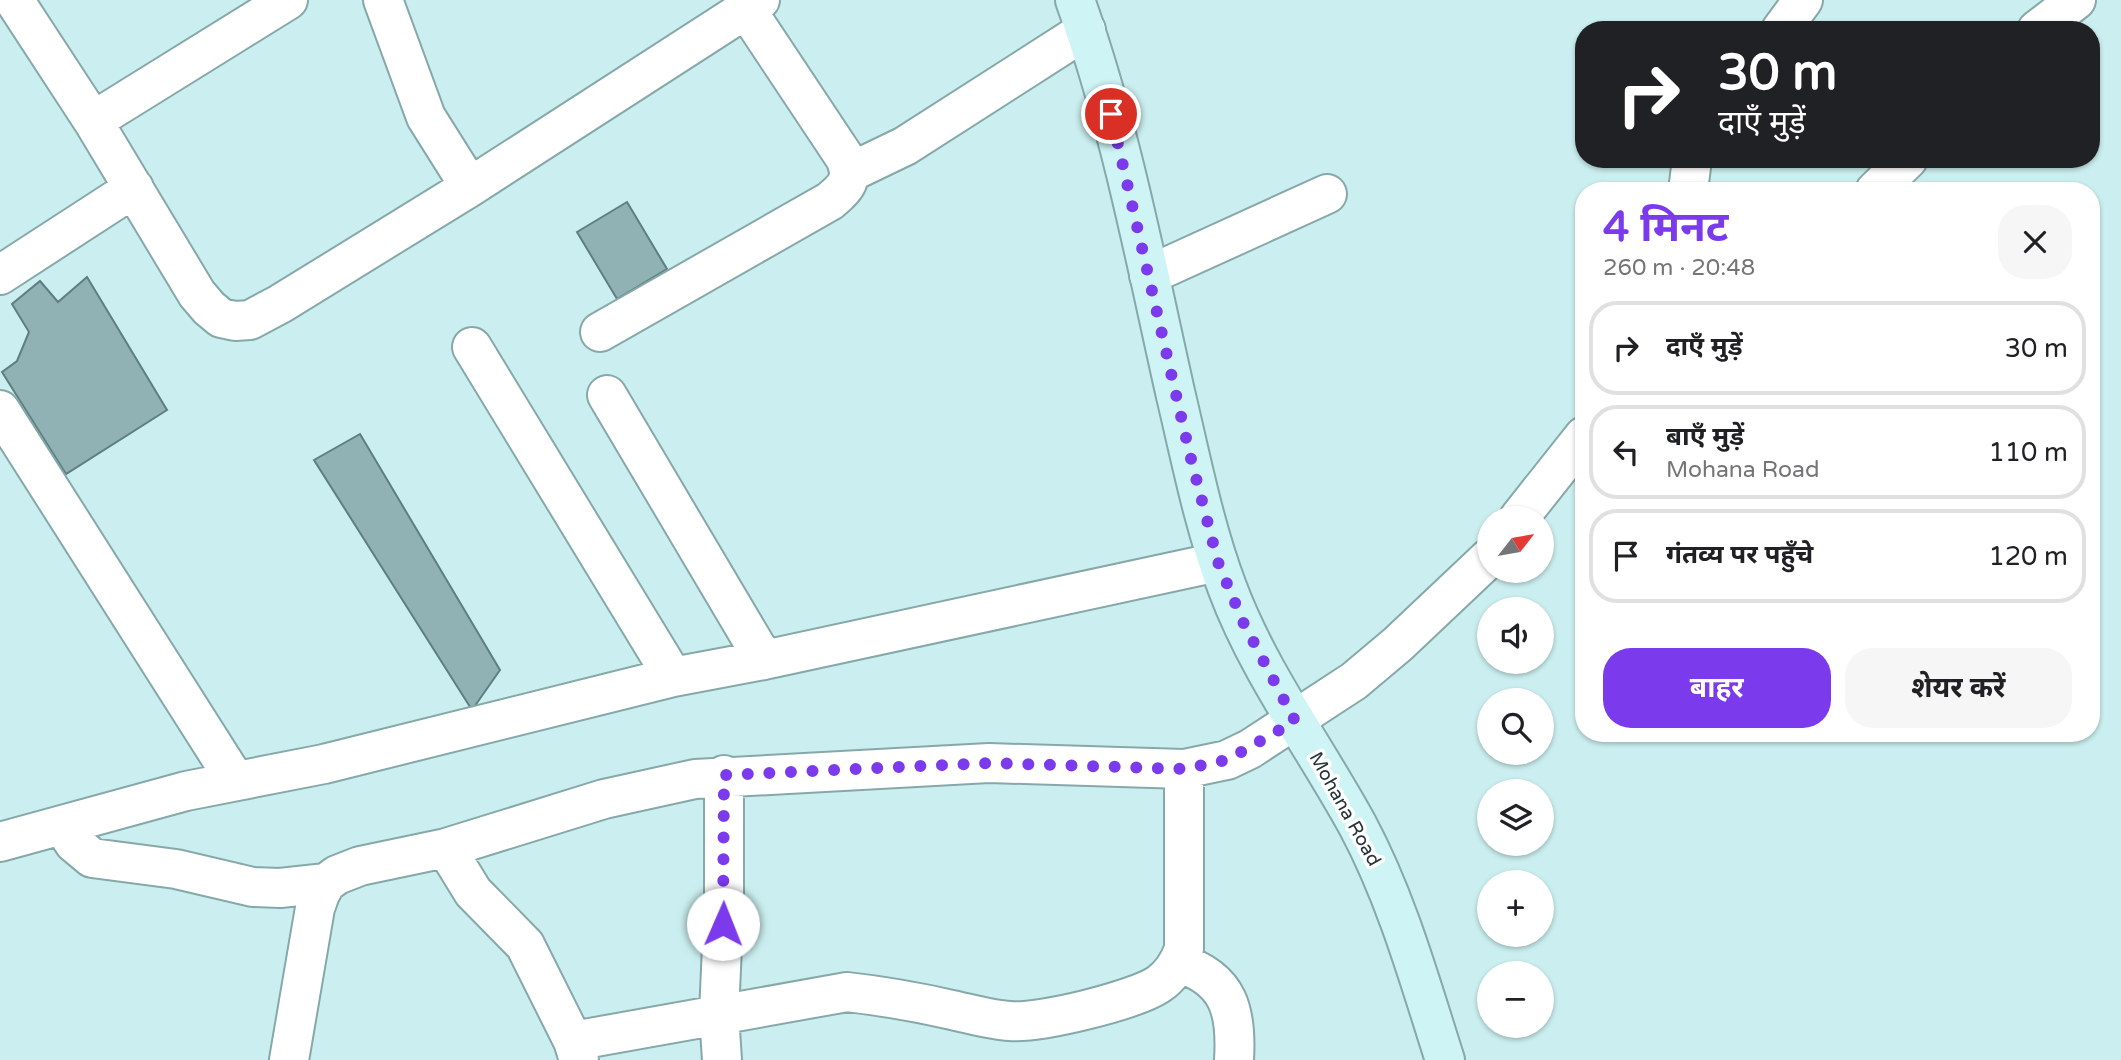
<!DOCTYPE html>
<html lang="hi">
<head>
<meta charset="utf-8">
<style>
  body { margin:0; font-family:"Varela Round","Noto Sans Devanagari",sans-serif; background:#f6f6f6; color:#202124; height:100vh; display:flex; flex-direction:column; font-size:26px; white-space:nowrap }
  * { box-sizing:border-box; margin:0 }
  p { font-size:23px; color:#757577 }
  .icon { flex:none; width:38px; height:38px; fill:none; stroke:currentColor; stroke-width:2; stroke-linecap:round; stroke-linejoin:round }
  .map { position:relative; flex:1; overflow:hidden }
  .side { position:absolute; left:1575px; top:182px; width:525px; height:560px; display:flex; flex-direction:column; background:#fff; border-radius:28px; box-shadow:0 2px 5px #0004 }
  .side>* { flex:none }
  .banner { position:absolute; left:1575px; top:21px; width:525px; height:147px; border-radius:28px; box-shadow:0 2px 5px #0004; background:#202124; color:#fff; overflow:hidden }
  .needle { width:46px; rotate:59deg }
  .controls { position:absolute; left:1477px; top:506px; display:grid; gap:14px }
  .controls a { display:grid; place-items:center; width:77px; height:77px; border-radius:50%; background:#fff; box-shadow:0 2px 5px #0004; font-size:35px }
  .pin { position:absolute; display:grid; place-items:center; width:60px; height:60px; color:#fff; margin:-30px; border:4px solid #fff; border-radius:50%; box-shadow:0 2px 7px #0007 }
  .me { position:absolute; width:77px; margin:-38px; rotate:1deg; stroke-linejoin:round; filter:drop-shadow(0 0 5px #0008) }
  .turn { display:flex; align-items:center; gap:24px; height:147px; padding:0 28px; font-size:32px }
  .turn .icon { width:91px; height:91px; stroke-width:2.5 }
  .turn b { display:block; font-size:49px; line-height:60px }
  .round { display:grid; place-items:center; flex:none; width:74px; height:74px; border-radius:28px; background:#f6f6f6 }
  .summary { display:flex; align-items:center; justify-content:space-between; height:119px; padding:0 28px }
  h1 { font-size:42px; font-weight:700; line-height:52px; color:#7c3aed }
  .action { display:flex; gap:14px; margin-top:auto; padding:14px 28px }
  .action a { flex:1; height:80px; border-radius:28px; background:#7c3aed; color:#fff; font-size:28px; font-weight:700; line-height:80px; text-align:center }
  .action a+a { background:#f6f6f6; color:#202124 }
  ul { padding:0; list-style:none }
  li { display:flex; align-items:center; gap:21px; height:94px; margin:0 14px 10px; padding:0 14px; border:4px solid #e0e0e0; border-radius:28px }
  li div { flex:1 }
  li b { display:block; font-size:26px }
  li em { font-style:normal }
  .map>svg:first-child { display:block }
  .building { fill:#90b2b4; stroke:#5e7f80; stroke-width:2 }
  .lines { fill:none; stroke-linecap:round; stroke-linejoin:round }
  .street-casing { stroke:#86a8a9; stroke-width:42 }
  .secondary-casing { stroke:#86a8a9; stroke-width:42 }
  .street { stroke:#fff; stroke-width:38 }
  .secondary { stroke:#cef4f5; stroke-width:38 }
  .route { stroke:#7c3aed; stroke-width:12; stroke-dasharray:0 21.6 }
  .labels { text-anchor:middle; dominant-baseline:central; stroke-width:7; stroke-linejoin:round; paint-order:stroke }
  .street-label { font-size:19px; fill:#263434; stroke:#fff }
</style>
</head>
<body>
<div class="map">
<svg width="2121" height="1060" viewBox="0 0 2121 1060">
  <rect width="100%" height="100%" fill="#cbeff0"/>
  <path class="building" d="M627 202 667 269 617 299 577 232Z
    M87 277 167 410 66 474 2 372 17 361 29 332 12 304 40 281 58 302Z
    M360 434 500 670 472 710 314 460Z"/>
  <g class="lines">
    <defs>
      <path id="street" d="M14 0 93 121 197 294 209 308 221 318 235 321 250 320 280 304 470 187 760 0
        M383 0 426 117 470 187
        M1781 30 1803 0
        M2037 30 2076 0
        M93 121 288 0
        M851 172 905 146 1086 30
        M1688 191 1692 159
        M1875 191 1908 159
        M0 275 134 188
        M1149 275 1327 194
        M600 332 830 201C847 187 854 179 845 158L746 9
        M472 347 673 677
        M607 395 764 660
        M0 410 235 780
        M1519 518 1584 436
        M62 825 74 843 92 858 176 869 253 887 280 888 326 883
        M0 842 186 791 324 764 673 677 764 660 1218 562
        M446 848 473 892 525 945 573 1041 579 1060
        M1179 963C1229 979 1237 1011 1234 1060
        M573 1041 847 992C883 996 917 1002 952 1010 971 1014 991 1020 1010 1021 1039 1024 1136 1000 1159 984 1172 975 1179 963 1184 949V769
        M289 1060 315 908 320 894 326 883 337 875 360 866 446 848 604 799 695 779 989 763 1184 769 1227 760 1250 749 1354 681 1398 644 1489 558
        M722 1060 719 1014 724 901V775"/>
      <path id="secondary" d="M1075 0C1121 129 1146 263 1176 396 1191 459 1204 526 1227 587 1259 673 1315 747 1358 826 1397 899 1420 982 1445 1060"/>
    </defs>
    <use href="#street" class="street-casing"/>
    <use href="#secondary" class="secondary-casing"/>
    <use href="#street" class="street"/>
    <use href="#secondary" class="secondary"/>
  </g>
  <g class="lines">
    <path class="route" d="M723 924 724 775 989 763 1184 769 1227 760 1295 721 1243 622 1218 562 1190 455 1111 114"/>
  </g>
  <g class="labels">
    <g class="street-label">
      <text transform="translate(1345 809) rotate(61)">Mohana Road</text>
    </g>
  </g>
</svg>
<div class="controls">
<a><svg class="needle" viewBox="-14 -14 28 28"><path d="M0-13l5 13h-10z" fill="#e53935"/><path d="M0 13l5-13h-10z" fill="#757577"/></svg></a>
<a><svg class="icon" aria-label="sound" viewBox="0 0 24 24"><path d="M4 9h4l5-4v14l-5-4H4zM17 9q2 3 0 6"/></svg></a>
<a><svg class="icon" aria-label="search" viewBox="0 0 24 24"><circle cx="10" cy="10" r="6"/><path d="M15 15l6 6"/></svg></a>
<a><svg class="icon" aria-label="layers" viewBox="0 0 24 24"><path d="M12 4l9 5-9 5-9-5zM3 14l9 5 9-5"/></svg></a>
<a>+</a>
<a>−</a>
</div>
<div class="pin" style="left:1111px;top:114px;background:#d93025"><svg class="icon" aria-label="arrive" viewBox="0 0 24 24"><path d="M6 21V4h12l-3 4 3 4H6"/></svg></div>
<svg class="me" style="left:723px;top:924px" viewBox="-20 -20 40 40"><circle r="19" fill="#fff"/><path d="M0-13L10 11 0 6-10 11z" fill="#7c3aed"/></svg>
<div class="banner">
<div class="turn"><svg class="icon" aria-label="right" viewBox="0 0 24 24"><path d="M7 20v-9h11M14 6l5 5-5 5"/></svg><div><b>30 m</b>दाएँ मुड़ें</div></div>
</div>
<section class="side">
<div class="summary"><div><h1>4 मिनट</h1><p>260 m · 20:48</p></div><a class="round"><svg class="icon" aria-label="close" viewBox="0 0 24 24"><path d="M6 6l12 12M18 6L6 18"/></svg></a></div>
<ul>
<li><svg class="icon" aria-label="right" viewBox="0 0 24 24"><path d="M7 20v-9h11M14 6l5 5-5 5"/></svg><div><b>दाएँ मुड़ें</b></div><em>30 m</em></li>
<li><svg class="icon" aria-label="left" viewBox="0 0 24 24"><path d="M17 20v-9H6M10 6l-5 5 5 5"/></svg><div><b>बाएँ मुड़ें</b><p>Mohana Road</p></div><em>110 m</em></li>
<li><svg class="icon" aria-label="arrive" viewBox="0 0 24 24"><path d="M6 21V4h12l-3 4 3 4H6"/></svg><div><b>गंतव्य पर पहुँचे</b></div><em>120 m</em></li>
</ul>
<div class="action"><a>बाहर</a><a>शेयर करें</a></div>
</section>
</div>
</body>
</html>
